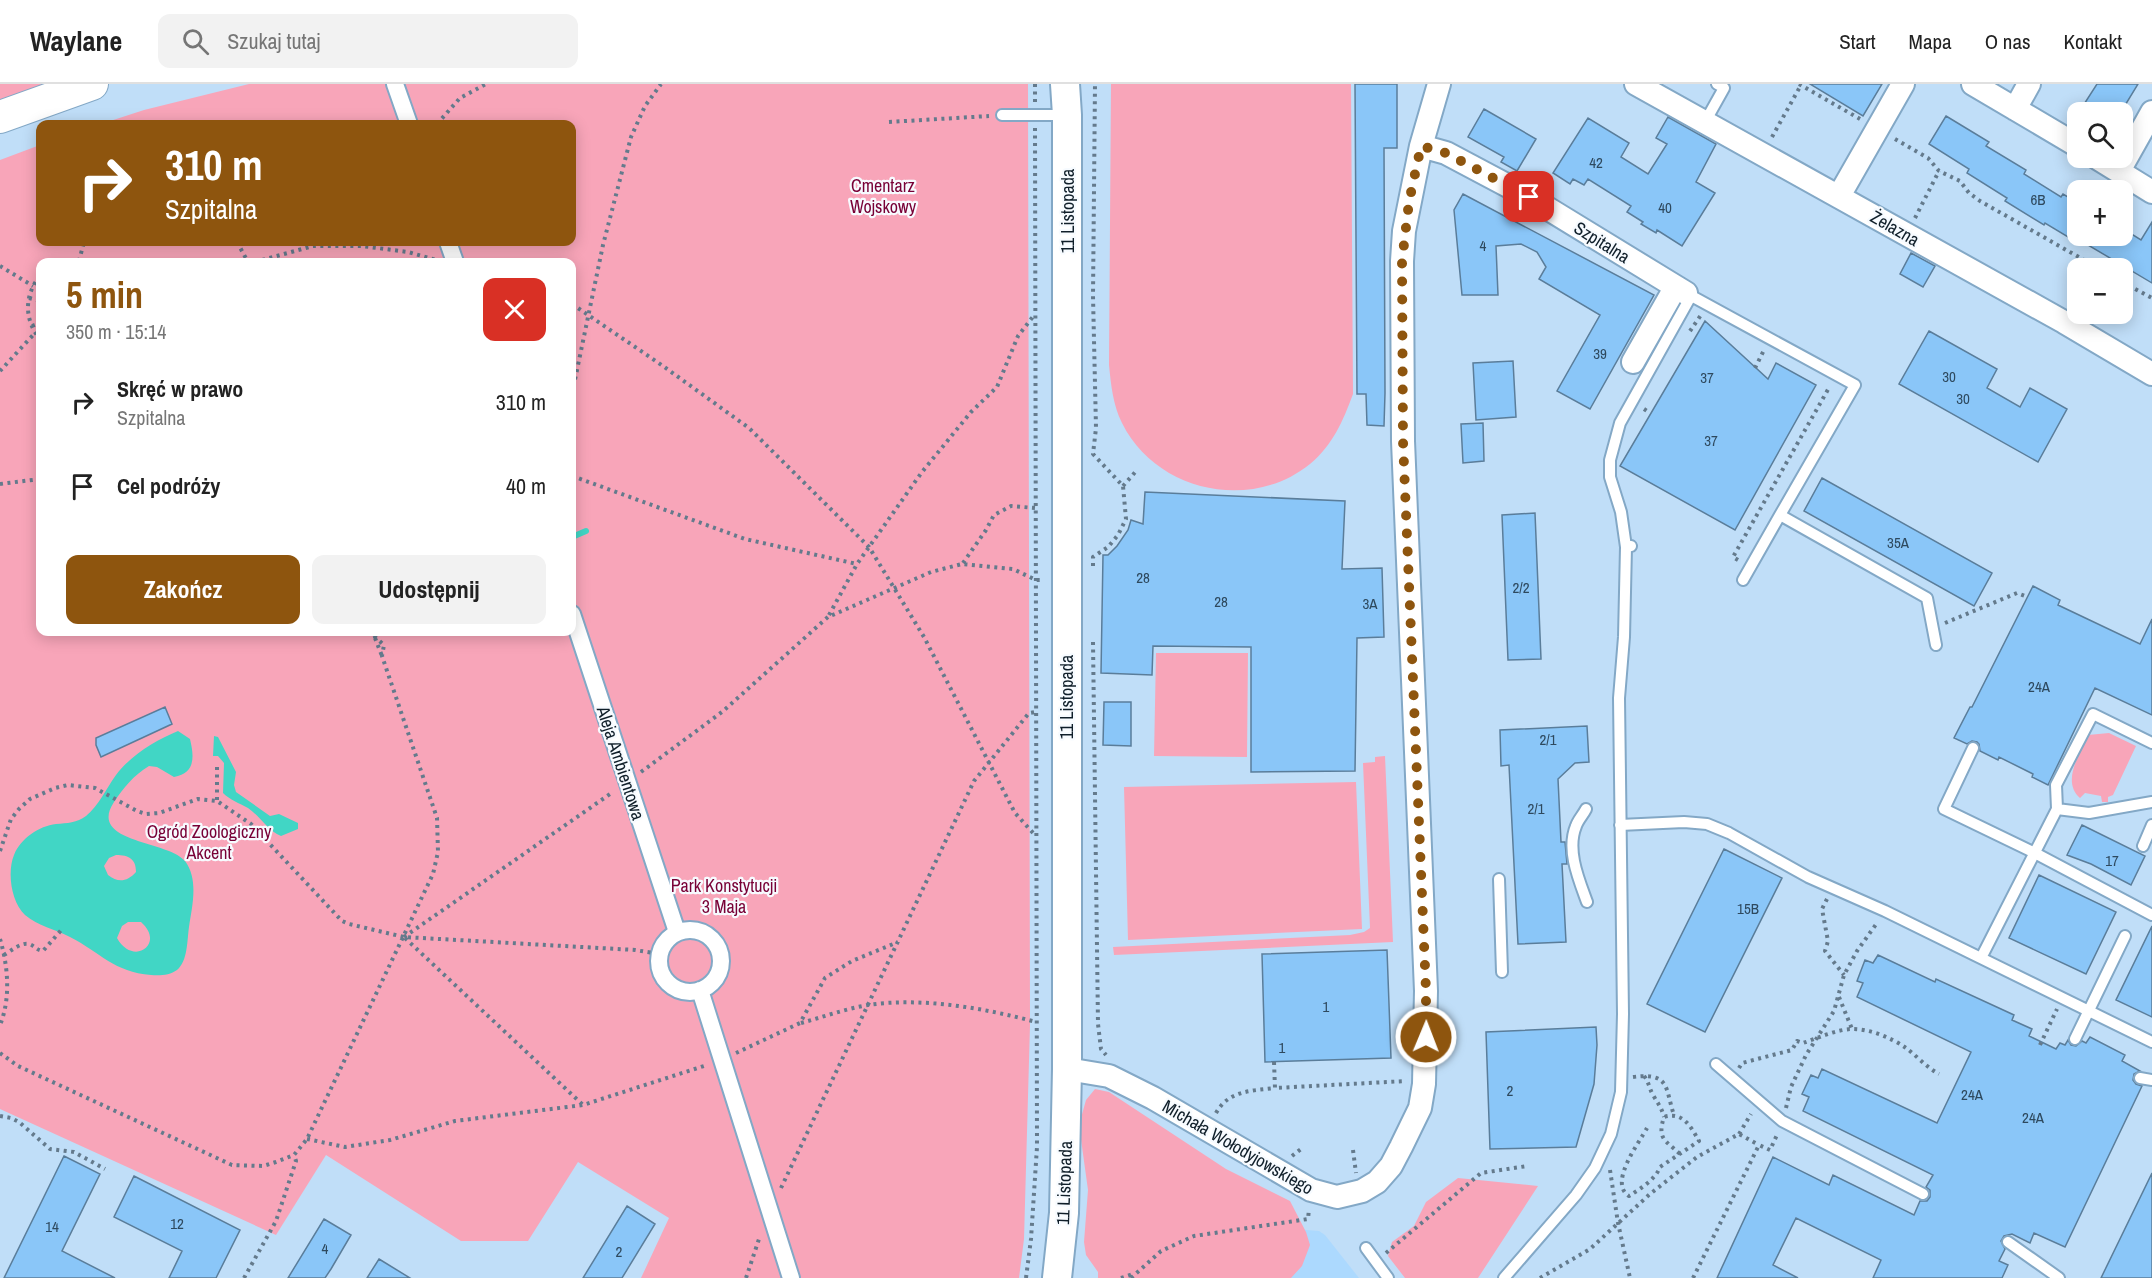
<!DOCTYPE html>
<html lang="pl">
<head>
<meta charset="utf-8">
<style>
  body { margin:0; font-family:"Archivo Narrow",sans-serif; background:#f2f2f2; color:#222; height:100vh; display:flex; flex-direction:column; font-size:22px; white-space:nowrap }
  * { box-sizing:border-box; margin:0 }
  p { font-size:20px; color:#767676 }
  .icon { flex:none; width:33px; height:33px; fill:none; stroke:currentColor; stroke-width:2; stroke-linecap:round; stroke-linejoin:round }
  .map { position:relative; flex:1; overflow:hidden }
  .side { position:absolute; left:36px; top:174px; width:540px; height:378px; display:flex; flex-direction:column; background:#fff; border-radius:12px; box-shadow:0 3px 15px #0003 }
  .side>* { flex:none }
  .banner { position:absolute; left:36px; top:36px; width:540px; height:126px; border-radius:12px; box-shadow:0 3px 15px #0003; background:#8e550e; color:#fff; overflow:hidden }
  .controls { position:absolute; left:2067px; top:18px; display:grid; gap:12px }
  .controls a { display:grid; place-items:center; width:66px; height:66px; border-radius:12px; background:#fff; box-shadow:0 3px 15px #0003; font-size:30px }
  .pin { position:absolute; display:grid; place-items:center; width:51px; height:51px; color:#fff; margin:-26px; border-radius:12px; box-shadow:0 3px 9px #0006 }
  .me { position:absolute; width:66px; margin:-33px; rotate:1deg; stroke-linejoin:round; filter:drop-shadow(0 0 4px #0008) }
  .turn { display:flex; align-items:center; gap:21px; height:126px; padding:0 30px; font-size:27px }
  .turn .icon { width:78px; height:78px; stroke-width:2.5 }
  .turn b { display:block; font-size:42px; line-height:51px }
  .round { display:grid; place-items:center; flex:none; width:63px; height:63px; border-radius:12px; background:#f2f2f2 }
  .overview { display:flex; align-items:center; justify-content:space-between; height:102px; padding:0 30px }
  h1 { font-size:36px; font-weight:700; line-height:45px; color:#8e550e }
  .action { display:flex; gap:12px; margin-top:auto; padding:12px 30px }
  .action a { flex:1; height:69px; border-radius:12px; background:#8e550e; color:#fff; font-size:24px; font-weight:700; line-height:69px; text-align:center }
  .action a+a { background:#f2f2f2; color:#222 }
  ul { padding:0; list-style:none }
  li { display:flex; align-items:center; gap:18px; height:84px; padding:0 30px }
  li div { flex:1 }
  li b { display:block; font-size:22px }
  li em { font-style:normal }
  header { display:flex; align-items:center; gap:36px; box-sizing:border-box; height:84px; padding:0 30px; background:#fff; border-bottom:2px solid #e0e0e0 }
  header strong { font-size:28px }
  nav { display:flex; gap:33px; margin-inline-start:auto; font-size:21px }
  .search { width:420px; height:54px; background:#f2f2f2; display:flex; align-items:center; gap:15px; box-sizing:border-box; padding:0 21px; border-radius:12px; color:#767676; font-size:22px }
  .map>svg:first-child { display:block }
  .built { fill:#acd9fe }
  .green { fill:#f8a5b9; fill-rule:evenodd }
  .water { fill:#41d6c5; fill-rule:evenodd }
  .lines { fill:none; stroke-linecap:round; stroke-linejoin:round }
  .stream { stroke:#41d6c5; stroke-width:6 }
  .building { fill:#8ac6f8; stroke:#5a7d9a; stroke-width:1.5 }
  .service-casing { stroke:#83a8c6; stroke-width:14 }
  .pedestrian-casing { stroke:#83a8c6; stroke-width:20 }
  .minor-casing { stroke:#83a8c6; stroke-width:26 }
  .tertiary-casing { stroke:#83a8c6; stroke-width:32 }
  .secondary-casing { stroke:#83a8c6; stroke-width:34 }
  .path { stroke:#647a8c; stroke-width:4; stroke-dasharray:3 4.5; stroke-linecap:butt }
  .service { stroke:#fff; stroke-width:10 }
  .pedestrian { stroke:#fff; stroke-width:16 }
  .minor { stroke:#fff; stroke-width:22 }
  .tertiary { stroke:#fff; stroke-width:28 }
  .secondary { stroke:#fff; stroke-width:32 }
  .route { stroke:#8e550e; stroke-width:10; stroke-dasharray:0 18 }
  .labels { text-anchor:middle; dominant-baseline:central; stroke-width:4.5; stroke-linejoin:round; paint-order:stroke }
  .number-label { font-size:15px; fill:#2e495e }
  .park-label { font-size:18px; fill:#780036; stroke:#f7fbff }
  .street-label { font-size:18px; fill:#101f2a; stroke:#f7fbff }
</style>
</head>
<body>
<header>
<strong>Waylane</strong>
<div class="search"><svg class="icon" aria-label="search" viewBox="0 0 24 24"><circle cx="10" cy="10" r="6"/><path d="M15 15l6 6"/></svg>Szukaj tutaj</div>
<nav><a>Start</a><a>Mapa</a><a>O nas</a><a>Kontakt</a></nav>
</header>
<div class="map">
<svg width="2152" height="1194" viewBox="0 0 2152 1194">
  <rect width="100%" height="100%" fill="#c0def8"/>
  <path class="built" d="M1294 1145 1319 1147 1325 1151 1359 1194H1149Z"/>
  <path class="green" d="M0 0H56L0 20Z
    M249 0H1028L1030 941 1024 1155 1019 1194H641L669 1134 578 1078 528 1157H461L326 1071 276 1151 0 1025V76L40 61V158H572V40H101L144 26ZM40 178H572V548H40Z
    M1111 0H1351L1353 310C1343 337 1333 361 1310 380 1251 428 1156 408 1122 339 1113 321 1111 301 1109 281Z
    M1156 569H1248L1247 673 1154 672Z
    M2109 649 2136 662 2113 711 2108 713V718H2102L2101 712 2085 709 2080 714C2061 697 2080 670 2088 651Z
    M1385 672 1393 858 1114 871 1113 863 1350 851 1364 848 1370 844 1363 679 1375 678V673Z
    M1356 698 1362 845 1128 856 1124 703Z
    M1095 1005 1109 1008 1226 1085 1290 1117 1306 1148 1310 1161 1302 1182 1291 1194H1098V1188L1086 1171 1084 1158 1088 1106 1079 1041 1086 1016Z
    M1458 1094 1538 1102 1478 1194H1405L1388 1172 1392 1158 1414 1142 1426 1118Z"/>
  <path class="water" d="M178 647 190 655C194 672 196 689 174 693L157 683 149 682C133 692 124 703 114 718 87 759 168 756 185 777 199 796 192 822 189 843 187 856 188 877 177 886 170 891 160 892 151 891 114 888 101 869 70 853 55 845 38 842 25 831 11 818 7 788 14 771 21 754 39 742 56 740 67 739 77 739 86 732 99 721 106 705 116 691 131 671 156 656 178 647ZM116 771C129 771 136 775 136 788 127 798 118 799 108 791L104 782 109 774ZM128 838H141C166 860 133 883 117 854L122 842Z
    M214 652 218 653 236 688 234 701 236 708 270 732 279 730 298 739V745L281 752C267 746 260 732 248 724 239 719 230 716 223 709L224 679 218 672H213Z"/>
  <g class="lines">
    <path class="stream" d="M572 453 586 447"/>
  </g>
  <path class="building" d="M1355 0H1397V64H1384L1385 309 1384 342 1367 341 1366 310H1357Z
    M1810 0H1882L1863 32Z
    M2097 0H2138L2121 28H2079Z
    M1484 25 1536 55 1517 87 1501 78 1504 73 1468 53Z
    M1946 32 1989 58 1986 62 2026 86 2024 90 2061 113 2063 110 2078 119V152H2122V144L2141 156 2152 138V199L2078 155V159L2045 139 2044 141 2005 117 2007 114 1967 89 1969 85 1929 60Z
    M1668 33 1716 60 1696 98 1715 109 1682 162 1657 146 1656 149 1641 140 1643 138 1627 128 1631 122 1588 95 1584 101 1573 95 1570 100 1553 89 1588 34 1629 59 1621 73 1648 90 1667 60 1656 54Z
    M1463 110 1654 211 1590 325 1557 307 1600 231 1539 195 1546 183 1537 168 1521 160 1496 162 1498 211H1462L1454 126Z
    M1911 169 1935 182 1923 203 1900 190Z
    M1705 237 1768 295 1776 279 1816 301 1735 446 1620 382Z
    M1929 247 1997 285 1987 304 2020 323 2030 304 2067 325 2038 378 1899 300Z
    M1513 277 1516 333 1476 336 1473 279Z
    M1483 339 1484 377 1463 379 1461 340Z
    M1822 394 1992 489 1974 522 1804 427Z
    M1145 408 1345 417 1342 485 1382 484 1384 553 1357 554 1355 687 1251 688V563L1153 562 1152 591 1101 589 1103 471H1108L1117 462 1128 446 1131 436 1143 440Z
    M1535 429 1541 575 1508 576 1502 431Z
    M2033 502 2060 516 2058 521 2140 560 2152 535V631L2095 604 2048 701 2032 693 2033 690 1999 673 1998 676 1980 667 1979 660 1977 658 1972 657 1967 660 1954 654 1970 623H1972Z
    M1104 618H1131V662L1103 661Z
    M165 623 172 640 101 673 96 661V654Z
    M1587 642 1589 678 1575 679 1558 695 1561 758H1565L1567 780H1562L1566 858 1518 860 1509 681 1501 682 1500 646Z
    M2082 741 2145 772 2131 801 2091 780 2067 771Z
    M1724 765 1782 794 1705 948 1647 920Z
    M2039 791 2116 828 2086 890 2009 854Z
    M2152 842V933L2116 916Z
    M1387 866 1391 974 1265 978 1262 870Z
    M1878 871 1935 898 1936 895 2014 931 2012 936 2032 945 2029 952 2056 965 2060 959 2065 961 2068 956 2071 961 2076 962 2082 957 2086 959 2090 953 2125 971 2122 977 2140 987 2134 990 2133 996 2136 1000 2142 1002 2065 1163 2034 1149 2030 1159 2012 1150 2004 1152 2001 1157 2005 1165 1999 1177 2008 1181 2002 1194H1873L1881 1176 1796 1134 1773 1181 1798 1194H1717L1773 1073 1829 1101 1833 1091 1914 1131 1920 1117H1927L1930 1113V1106L1926 1103 1933 1091 1803 1027 1809 1013 1802 1010 1811 991 1818 994 1822 985 1937 1039 1971 968 1857 913 1863 899 1857 897 1865 876 1873 879Z
    M1596 943 1597 961 1594 1000 1576 1063 1490 1065 1486 948Z
    M64 1072 100 1090 62 1167 115 1194H4Z
    M2152 1089V1194H2101Z
    M134 1092 240 1146 216 1194H169L182 1167 114 1133Z
    M627 1122 655 1140 622 1194H583Z
    M324 1135 351 1151 331 1185 325 1194H288Z
    M379 1175 410 1194H367Z"/>
  <g class="lines">
    <defs>
      <path id="service" d="M1002 31H1067
        M1705 38 1724 4 1717 0
        M1686 209 1855 301 1780 431 1927 514 1936 561
        M1626 463 1621 428 1610 393V376L1620 339 1691 212
        M1743 496 1780 431
        M1973 664 1944 725 2033 768 2152 831
        M1586 725C1583 731 1578 736 1576 742 1566 766 1579 796 1587 818
        M2057 725 2089 729 2152 718
        M1620 741 1684 738 1707 740 1729 749 1808 793 1885 827 2152 958
        M2143 762 2152 741
        M1499 795 1502 888
        M1981 874 2057 725 2056 701 2093 630 2152 659
        M2075 955 2125 852
        M1716 980 1782 1037 1923 1110
        M2140 994 2152 996
        M2008 1158 2059 1194
        M1366 1164 1388 1194
        M1504 1194 1576 1111 1595 1084 1611 1050 1621 1008 1623 930 1619 614 1624 553 1626 463 1631 462"/>
      <path id="pedestrian" d="M395 0 409 40
        M448 158 455 178
        M572 530 677 848
        M659 877a31 31 0 1 1 62 0a31 31 0 1 1-62 0Z
        M700 906 791 1194"/>
      <path id="minor" d="M1636 0 2064 238 2152 290
        M1973 0 2078 62
        M2015 25 2029 0
        M1421 62 1446 69 1529 113 1686 209
        M2097 74 2152 108
        M2119 87 2152 28
        M1839 112 1903 0
        M1633 278 1675 204
        M1067 985 1109 992 1153 1014 1311 1106 1337 1113 1362 1107 1377 1098 1391 1082 1401 1063 1420 1024 1424 1000 1426 907 1403 357 1402 177 1404 147 1421 62 1439 0"/>
      <path id="tertiary" d="M1057 1194 1064 1129 1067 985V31L1065 0"/>
      <path id="secondary" d="M0 33 92 0"/>
    </defs>
    <use href="#service" class="service-casing"/>
    <use href="#pedestrian" class="pedestrian-casing"/>
    <use href="#minor" class="minor-casing"/>
    <use href="#tertiary" class="tertiary-casing"/>
    <use href="#secondary" class="secondary-casing"/>
    <path class="path" d="M1035 0V18
      M1799 0 1860 35
      M889 38 989 32
      M437 40 460 14 486 0
      M1772 53 1801 1
      M1895 55 1928 74 1939 87 1960 97 1969 109 1980 117 2098 184
      M1915 134 1939 87
      M237 158 248 178
      M79 177 84 158
      M62 178 71 177 86 178
      M255 178 313 162H362L408 168 436 176
      M0 182 33 202
      M40 192C24 211 24 236 40 255
      M2122 198 2152 214
      M29 214 40 217
      M572 220 663 282 749 344 869 463 924 553 1015 729 1035 751
      M32 242 40 239
      M1690 247 1701 231
      M1755 284 1764 266
      M0 287 35 249
      M572 310 603 161 631 53 645 22 661 0
      M1644 325 1650 329
      M572 394 575 393 745 455 857 480
      M0 400 40 395
      M1123 402 1137 386
      M1738 476 1733 473 1830 302
      M963 479 986 446 994 431 1011 422 1035 424
      M1093 482V473L1108 463 1118 451 1126 435 1123 402 1093 370 1096 344 1093 212 1095 0
      M829 531 857 480 922 388 971 328 997 303 1018 252 1035 230
      M1945 539 2017 509 2028 513
      M375 554 382 572
      M1093 558 1098 940 1101 965 1106 971
      M217 683V717
      M641 688 722 628 828 533 931 488 962 480 1013 485 1036 496H1044
      M0 767 11 735 19 725 30 715 55 704 68 701 95 704 137 727 146 730 159 729 198 715 217 717 251 740 342 837 349 840 404 853 635 866 659 870
      M1827 815 1822 825 1828 857 1825 867 1844 891
      M404 853 613 708
      M405 854 583 1021
      M0 855C8 882 11 914 0 941
      M4 871C11 867 21 858 29 860 35 862 36 866 43 867L63 844
      M1839 913 1852 945
      M801 939C823 933 845 925 868 921 921 913 984 924 1036 938
      M2040 961 2057 925
      M0 969 18 982 232 1081 263 1082 276 1078 294 1071 307 1055 433 790 438 768 437 734 382 572 384 561 375 553 374 548
      M736 969 800 939 825 894 852 877 898 858
      M1274 978 1275 1004 1406 997
      M1739 984 1742 979 1792 966 1797 957 1803 959C1818 954 1837 945 1853 945 1870 945 1892 954 1906 964 1917 972 1926 983 1939 990
      M1644 992C1649 998 1649 1004 1653 1011 1658 1020 1661 1022 1664 1033
      M1633 993C1671 988 1665 1005 1674 1031
      M1786 1024 1791 1003 1806 971 1834 927 1844 891 1857 867 1877 839
      M1216 1029C1229 1006 1251 1007 1275 1004
      M0 1032 11 1034 19 1038 50 1065 74 1068 105 1085
      M1647 1044C1639 1059 1608 1099 1629 1112 1640 1105 1656 1095 1660 1083L1699 1057C1691 1043 1683 1027 1664 1033 1657 1055 1665 1056 1680 1070
      M1739 1050 1751 1030
      M307 1055 345 1063 390 1056 455 1037 583 1021 707 981
      M1353 1066 1356 1089
      M1292 1072 1301 1065
      M1610 1086 1618 1139 1630 1194
      M781 1104 974 697 1029 629 1035 628
      M1386 1169 1481 1089 1527 1082
      M244 1194 276 1137 296 1077 294 1071
      M746 1194 760 1152
      M1026 1194 1031 1155 1037 1063 1035 43
      M1121 1194 1133 1190
      M1131 1194 1161 1167 1194 1152 1308 1135 1309 1125
      M1540 1194 1590 1165 1650 1110 1697 1073 1739 1050 1759 1061
      M1693 1194 1759 1061 1770 1066 1777 1051"/>
    <use href="#service" class="service"/>
    <use href="#pedestrian" class="pedestrian"/>
    <use href="#minor" class="minor"/>
    <use href="#tertiary" class="tertiary"/>
    <use href="#secondary" class="secondary"/>
  </g>
  <g class="lines">
    <path class="route" d="M1426 953V907L1403 357 1402 177 1409 118 1421 62 1446 69 1529 113"/>
  </g>
  <g class="labels">
    <g class="number-label">
      <text x="1596" y="78">42</text>
      <text x="2038" y="115">6B</text>
      <text x="1665" y="123">40</text>
      <text x="1483" y="161">4</text>
      <text x="1600" y="269">39</text>
      <text x="1949" y="292">30</text>
      <text x="1707" y="293">37</text>
      <text x="1963" y="314">30</text>
      <text x="1711" y="356">37</text>
      <text x="1898" y="458">35A</text>
      <text x="1143" y="493">28</text>
      <text x="1521" y="503">2/2</text>
      <text x="1221" y="517">28</text>
      <text x="1370" y="519">3A</text>
      <text x="2039" y="602">24A</text>
      <text x="1548" y="655">2/1</text>
      <text x="1536" y="724">2/1</text>
      <text x="2112" y="776">17</text>
      <text x="1748" y="824">15B</text>
      <text x="1326" y="922">1</text>
      <text x="1282" y="963">1</text>
      <text x="1510" y="1006">2</text>
      <text x="1972" y="1010">24A</text>
      <text x="2033" y="1033">24A</text>
      <text x="177" y="1139">12</text>
      <text x="52" y="1142">14</text>
      <text x="325" y="1164">4</text>
      <text x="619" y="1167">2</text>
    </g>
    <g class="park-label">
      <text x="883" y="101">Cmentarz<tspan x="883" dy="21">Wojskowy</tspan></text>
      <text x="209" y="747">Ogród Zoologiczny<tspan x="209" dy="21">Akcent</tspan></text>
      <text x="724" y="801">Park Konstytucji<tspan x="724" dy="21">3 Maja</tspan></text>
    </g>
    <g class="street-label">
      <text transform="translate(1067 127) rotate(-90)">11 Listopada</text>
      <text transform="translate(1895 144) rotate(30)">Żelazna</text>
      <text transform="translate(1602 158) rotate(32)">Szpitalna</text>
      <text transform="translate(1066 613) rotate(-90)">11 Listopada</text>
      <text transform="translate(621 679) rotate(72)">Aleja Ambientowa</text>
      <text transform="translate(1238 1063) rotate(30)">Michała Wołodyjowskiego</text>
      <text transform="translate(1064 1099) rotate(-88)">11 Listopada</text>
    </g>
  </g>
</svg>
<div class="controls">
<a><svg class="icon" aria-label="search" viewBox="0 0 24 24"><circle cx="10" cy="10" r="6"/><path d="M15 15l6 6"/></svg></a>
<a>+</a>
<a>−</a>
</div>
<div class="pin" style="left:1529px;top:113px;background:#d93025"><svg class="icon" aria-label="arrive" viewBox="0 0 24 24"><path d="M6 21V4h12l-3 4 3 4H6"/></svg></div>
<svg class="me" style="left:1426px;top:953px" viewBox="-20 -20 40 40"><circle r="17" fill="#8e550e" stroke="#fff" stroke-width="3"/><path d="M0-11L8 9 0 5-8 9z" fill="#fff"/></svg>
<div class="banner">
<div class="turn"><svg class="icon" aria-label="right" viewBox="0 0 24 24"><path d="M7 20v-9h11M14 6l5 5-5 5"/></svg><div><b>310 m</b>Szpitalna</div></div>
</div>
<section class="side">
<div class="overview"><div><h1>5 min</h1><p>350 m · 15:14</p></div><a class="round" style="background:#d93025;color:#fff"><svg class="icon" aria-label="close" viewBox="0 0 24 24"><path d="M6 6l12 12M18 6L6 18"/></svg></a></div>
<ul>
<li><svg class="icon" aria-label="right" viewBox="0 0 24 24"><path d="M7 20v-9h11M14 6l5 5-5 5"/></svg><div><b>Skręć w prawo</b><p>Szpitalna</p></div><em>310 m</em></li>
<li><svg class="icon" aria-label="arrive" viewBox="0 0 24 24"><path d="M6 21V4h12l-3 4 3 4H6"/></svg><div><b>Cel podróży</b></div><em>40 m</em></li>
</ul>
<div class="action"><a>Zakończ</a><a>Udostępnij</a></div>
</section>
</div>
</body>
</html>
